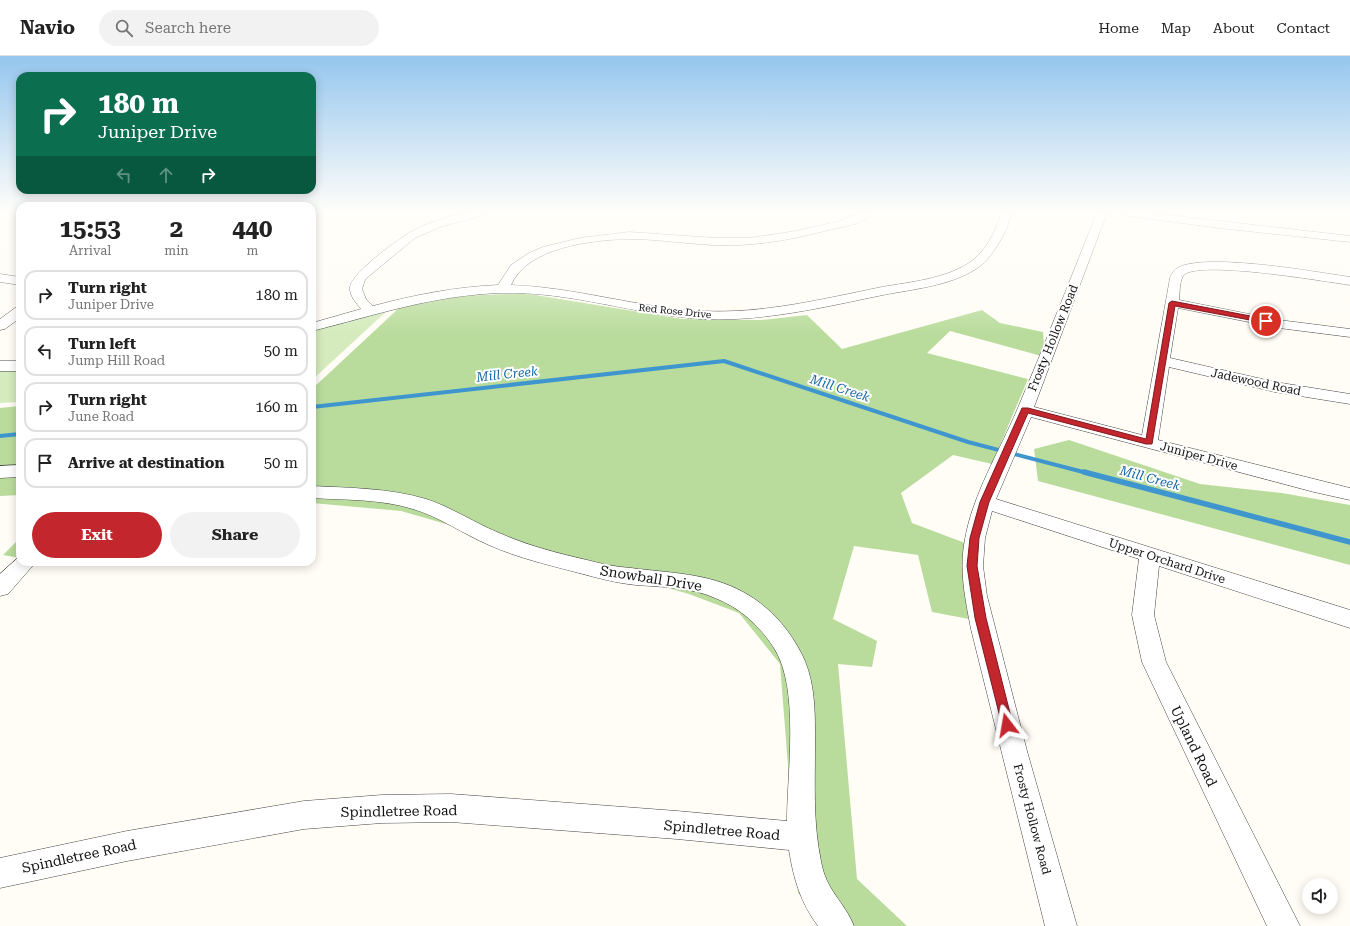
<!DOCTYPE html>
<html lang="en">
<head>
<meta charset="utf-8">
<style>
  body { margin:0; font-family:"Roboto Serif",serif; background:#f2f2f2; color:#222; height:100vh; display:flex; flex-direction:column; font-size:15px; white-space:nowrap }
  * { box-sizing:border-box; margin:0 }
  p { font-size:13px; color:#767676 }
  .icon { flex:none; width:22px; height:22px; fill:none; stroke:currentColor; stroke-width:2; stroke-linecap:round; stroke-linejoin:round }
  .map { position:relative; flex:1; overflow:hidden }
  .panel { position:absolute; left:16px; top:146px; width:300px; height:364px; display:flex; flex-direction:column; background:#fff; border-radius:12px; box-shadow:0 2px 10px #0003 }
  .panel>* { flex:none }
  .guide { position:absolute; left:16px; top:16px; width:300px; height:122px; border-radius:12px; box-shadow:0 2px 10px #0003; background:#0b6e4f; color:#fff; overflow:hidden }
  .controls { position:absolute; left:1302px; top:822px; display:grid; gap:8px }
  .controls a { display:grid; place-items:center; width:36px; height:36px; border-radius:50%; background:#fff; box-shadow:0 2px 10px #0003; font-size:20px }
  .pin { position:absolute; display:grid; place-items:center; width:34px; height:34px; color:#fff; margin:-17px; border:2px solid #fff; border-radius:50%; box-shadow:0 1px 4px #0007 }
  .me { position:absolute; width:44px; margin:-22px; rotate:346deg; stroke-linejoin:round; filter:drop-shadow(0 0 3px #0008) }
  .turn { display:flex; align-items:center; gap:14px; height:84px; padding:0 16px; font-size:18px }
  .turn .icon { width:52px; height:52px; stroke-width:2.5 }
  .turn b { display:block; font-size:28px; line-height:34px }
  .lanes { display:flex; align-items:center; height:38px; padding:0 16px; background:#0003; justify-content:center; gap:20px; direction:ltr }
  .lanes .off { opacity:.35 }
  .eta { display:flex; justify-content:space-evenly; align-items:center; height:68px; text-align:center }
  .eta b { font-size:24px; font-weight:700; line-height:28px }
  .button { display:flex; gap:8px; margin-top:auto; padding:8px 16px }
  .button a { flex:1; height:46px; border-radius:24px; background:#c4262e; color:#fff; font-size:16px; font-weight:700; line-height:46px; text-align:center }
  .button a+a { background:#f2f2f2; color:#222 }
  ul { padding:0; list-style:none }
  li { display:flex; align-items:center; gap:12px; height:50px; margin:0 8px 6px; padding:0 8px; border:2px solid #e0e0e0; border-radius:12px }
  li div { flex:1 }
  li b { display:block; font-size:15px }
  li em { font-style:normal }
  header { display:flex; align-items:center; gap:24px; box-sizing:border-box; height:56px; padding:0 20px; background:#fff; border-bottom:1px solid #e0e0e0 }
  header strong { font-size:19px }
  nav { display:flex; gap:22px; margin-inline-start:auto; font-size:14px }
  .search { width:280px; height:36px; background:#f2f2f2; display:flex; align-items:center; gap:10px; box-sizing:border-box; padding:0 14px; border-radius:22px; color:#767676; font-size:15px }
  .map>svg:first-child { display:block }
  .green { fill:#d5ebbd }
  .forest { fill:#b9dc9c }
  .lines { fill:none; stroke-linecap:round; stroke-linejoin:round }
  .stream-far1 { stroke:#3f96cf; stroke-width:4 }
  .stream { stroke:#3f96cf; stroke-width:5.5 }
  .street-casing { stroke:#444; stroke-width:1 }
  .street { fill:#fff; fill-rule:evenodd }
  .route { fill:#c4262e; stroke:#7f191e }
  .labels { text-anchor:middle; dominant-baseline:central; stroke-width:4; stroke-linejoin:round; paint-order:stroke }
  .far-street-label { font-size:10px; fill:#111; stroke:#fff }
  .street-label { font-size:12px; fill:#111; stroke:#fff }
  .water-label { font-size:13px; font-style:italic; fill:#1768a6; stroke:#fff }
  .near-street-label { font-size:14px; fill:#111; stroke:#fff }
</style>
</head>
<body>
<header>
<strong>Navio</strong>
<div class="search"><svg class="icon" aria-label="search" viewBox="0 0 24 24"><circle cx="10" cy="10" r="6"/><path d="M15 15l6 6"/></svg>Search here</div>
<nav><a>Home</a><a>Map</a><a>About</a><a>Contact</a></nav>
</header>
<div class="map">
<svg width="1350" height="870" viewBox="0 0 1350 870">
  <rect width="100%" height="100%" fill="#fffdf5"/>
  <path class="green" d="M390 252 312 324V268Z
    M0 311H20V346L0 347Z"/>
  <path class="forest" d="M523 237 682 263 761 264 807 259 842 293 982 254 1000 267 1043 276 1045 301 950 275 927 297 1028 323 992 408 953 399 901 437 912 467 965 487 974 564 932 556 918 499 854 490 833 563 877 585 872 611 838 608 857 823 907 870H824L798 837 780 608 739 557 689 538 401 455 312 447V333L399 252 462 240Z
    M20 350V439L0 440V352Z
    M1069 384 1200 428 1282 437 1350 449V509L1038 425 1034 393Z
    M20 482V502L3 499Z"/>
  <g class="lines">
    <path class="stream-far1" d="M312 351 724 305 968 386 1087 417
      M0 380 20 378"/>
    <path class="stream" d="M1084 416 1350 486"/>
    <defs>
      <path id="street" d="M312 157H320L319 159 312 161Z
        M467 157H484L483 159 440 171 415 182 369 220 365 224 362 233 366 243 373 250C414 239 455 231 498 229L511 209 529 197 543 191 580 182 629 176 716 182H750L796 175 840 165 860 157H872C868 166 847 170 837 172 805 180 772 188 738 189 702 191 666 183 629 183 592 184 527 191 511 229 575 231 638 252 702 255 763 258 823 243 882 231 911 226 944 223 969 207 985 197 997 174 1001 157H1011C1009 174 991 204 976 213 949 230 914 233 883 239 824 251 763 266 702 263 635 259 570 235 502 237 434 239 376 259 312 275V267L361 253C356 247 349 239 350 231 352 216 402 180 416 173 432 165 450 161 467 157Z
        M1097 157H1107L1034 351 1142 379 1170 222C1171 219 1174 214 1177 212 1205 196 1315 216 1350 221V229C1322 225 1205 205 1185 218 1179 222 1180 238 1179 244L1279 264 1350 273V281L1279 272 1178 252 1170 302 1275 326 1350 338V348L1275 336 1169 311 1158 384 1350 432V444L1314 436 1031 361 996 443 1350 554V572L1159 510 1154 559 1166 606 1300 870H1267L1142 606 1132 559 1139 503 992 455 985 482 983 510 987 540 1027 695 1077 870H1045L971 573C965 542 959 514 965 483 973 438 999 396 1017 354 1045 289 1070 223 1097 157Z
        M1124 157H1150L1350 180V186L1219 172 1129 160Z
        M0 218 20 221V229L0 226Z
        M20 251V262L5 273 0 274V263L15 252Z
        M0 305H20V315H0Z
        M20 409V421L0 422V410Z
        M312 430C350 432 389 432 426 443 451 451 473 466 497 476 526 489 556 497 587 504 602 508 616 511 631 512 669 517 709 517 743 536 771 551 792 576 805 605 816 632 815 662 815 690 815 729 813 767 821 805 826 835 844 845 854 870H818C801 848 793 821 789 794L677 783 451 766 382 767 304 773 127 805 0 832V802L127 775 304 745 382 739 451 738 677 755 787 765C787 716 800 633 774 592 760 570 739 551 715 542 691 531 662 531 636 529 616 527 598 522 579 517 549 509 518 502 489 489 463 478 440 461 413 453 381 443 345 444 312 442Z
        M20 500V506H36L8 538 0 540V518Z"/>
    </defs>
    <use href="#street" class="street-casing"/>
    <use href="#street" class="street"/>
  </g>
  <linearGradient id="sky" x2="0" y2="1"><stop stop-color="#95c6ee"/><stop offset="0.56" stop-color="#fffefa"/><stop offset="1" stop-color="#fffefa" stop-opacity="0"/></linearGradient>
  <rect width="1350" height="278" fill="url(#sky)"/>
  <path class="route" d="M1172 245 1266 263 1269 265 1266 267 1175 250 1152 388H1146L1028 357 989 446 979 482 977 510 986 562 1013 669 1012 673 1007 674 1003 673 975 562 967 510 970 482 980 446 1022 352H1028L1146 383 1169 247Z"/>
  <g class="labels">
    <g class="far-street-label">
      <text transform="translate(675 255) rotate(6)">Red Rose Drive</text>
    </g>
    <g class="street-label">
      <text transform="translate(1053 282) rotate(-68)">Frosty Hollow Road</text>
      <text transform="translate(1256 326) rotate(12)">Jadewood Road</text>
      <text transform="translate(1199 400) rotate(15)">Juniper Drive</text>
      <text transform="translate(1167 505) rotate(18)">Upper Orchard Drive</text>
      <text transform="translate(1032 763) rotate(75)">Frosty Hollow Road</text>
    </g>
    <g class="water-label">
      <text transform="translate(507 318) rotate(-6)">Mill Creek</text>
      <text transform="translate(840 332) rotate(18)">Mill Creek</text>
      <text transform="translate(1150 422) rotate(15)">Mill Creek</text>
    </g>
    <g class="near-street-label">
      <text transform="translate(651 522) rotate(9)">Snowball Drive</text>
      <text transform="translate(1194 690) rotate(64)">Upland Road</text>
      <text transform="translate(399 755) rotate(-1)">Spindletree Road</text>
      <text transform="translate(722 774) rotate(5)">Spindletree Road</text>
      <text transform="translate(79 800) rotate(-12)">Spindletree Road</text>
    </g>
  </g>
</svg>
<div class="controls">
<a><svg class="icon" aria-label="sound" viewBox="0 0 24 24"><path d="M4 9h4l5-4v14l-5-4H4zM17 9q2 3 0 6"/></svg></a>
</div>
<div class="pin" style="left:1266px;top:265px;background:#d93025"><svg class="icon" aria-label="arrive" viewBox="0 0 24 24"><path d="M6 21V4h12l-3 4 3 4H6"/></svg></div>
<svg class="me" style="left:1007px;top:669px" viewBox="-20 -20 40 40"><path d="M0-17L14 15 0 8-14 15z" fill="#c4262e" stroke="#fff" stroke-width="4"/></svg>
<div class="guide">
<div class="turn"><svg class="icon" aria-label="right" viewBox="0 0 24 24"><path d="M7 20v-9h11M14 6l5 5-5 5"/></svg><div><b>180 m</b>Juniper Drive</div></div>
<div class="lanes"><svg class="icon off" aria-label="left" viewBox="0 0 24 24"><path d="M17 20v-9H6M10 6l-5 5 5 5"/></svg><svg class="icon off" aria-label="ahead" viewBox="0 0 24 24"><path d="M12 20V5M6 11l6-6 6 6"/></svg><svg class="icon" aria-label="right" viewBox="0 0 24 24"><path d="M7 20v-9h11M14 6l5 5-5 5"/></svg></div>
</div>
<section class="panel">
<div class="eta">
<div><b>15:53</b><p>Arrival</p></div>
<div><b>2</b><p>min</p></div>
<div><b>440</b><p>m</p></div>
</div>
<ul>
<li><svg class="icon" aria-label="right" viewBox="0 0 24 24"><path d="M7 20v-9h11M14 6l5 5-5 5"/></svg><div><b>Turn right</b><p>Juniper Drive</p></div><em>180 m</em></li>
<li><svg class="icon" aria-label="left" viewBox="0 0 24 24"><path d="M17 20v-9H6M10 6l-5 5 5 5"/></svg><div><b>Turn left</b><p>Jump Hill Road</p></div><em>50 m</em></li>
<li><svg class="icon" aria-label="right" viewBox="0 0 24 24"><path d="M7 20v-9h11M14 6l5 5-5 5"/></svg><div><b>Turn right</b><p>June Road</p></div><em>160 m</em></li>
<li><svg class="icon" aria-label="arrive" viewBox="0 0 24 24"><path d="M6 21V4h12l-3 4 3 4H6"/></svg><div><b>Arrive at destination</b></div><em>50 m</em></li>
</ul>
<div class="button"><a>Exit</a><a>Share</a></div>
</section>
</div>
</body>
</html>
